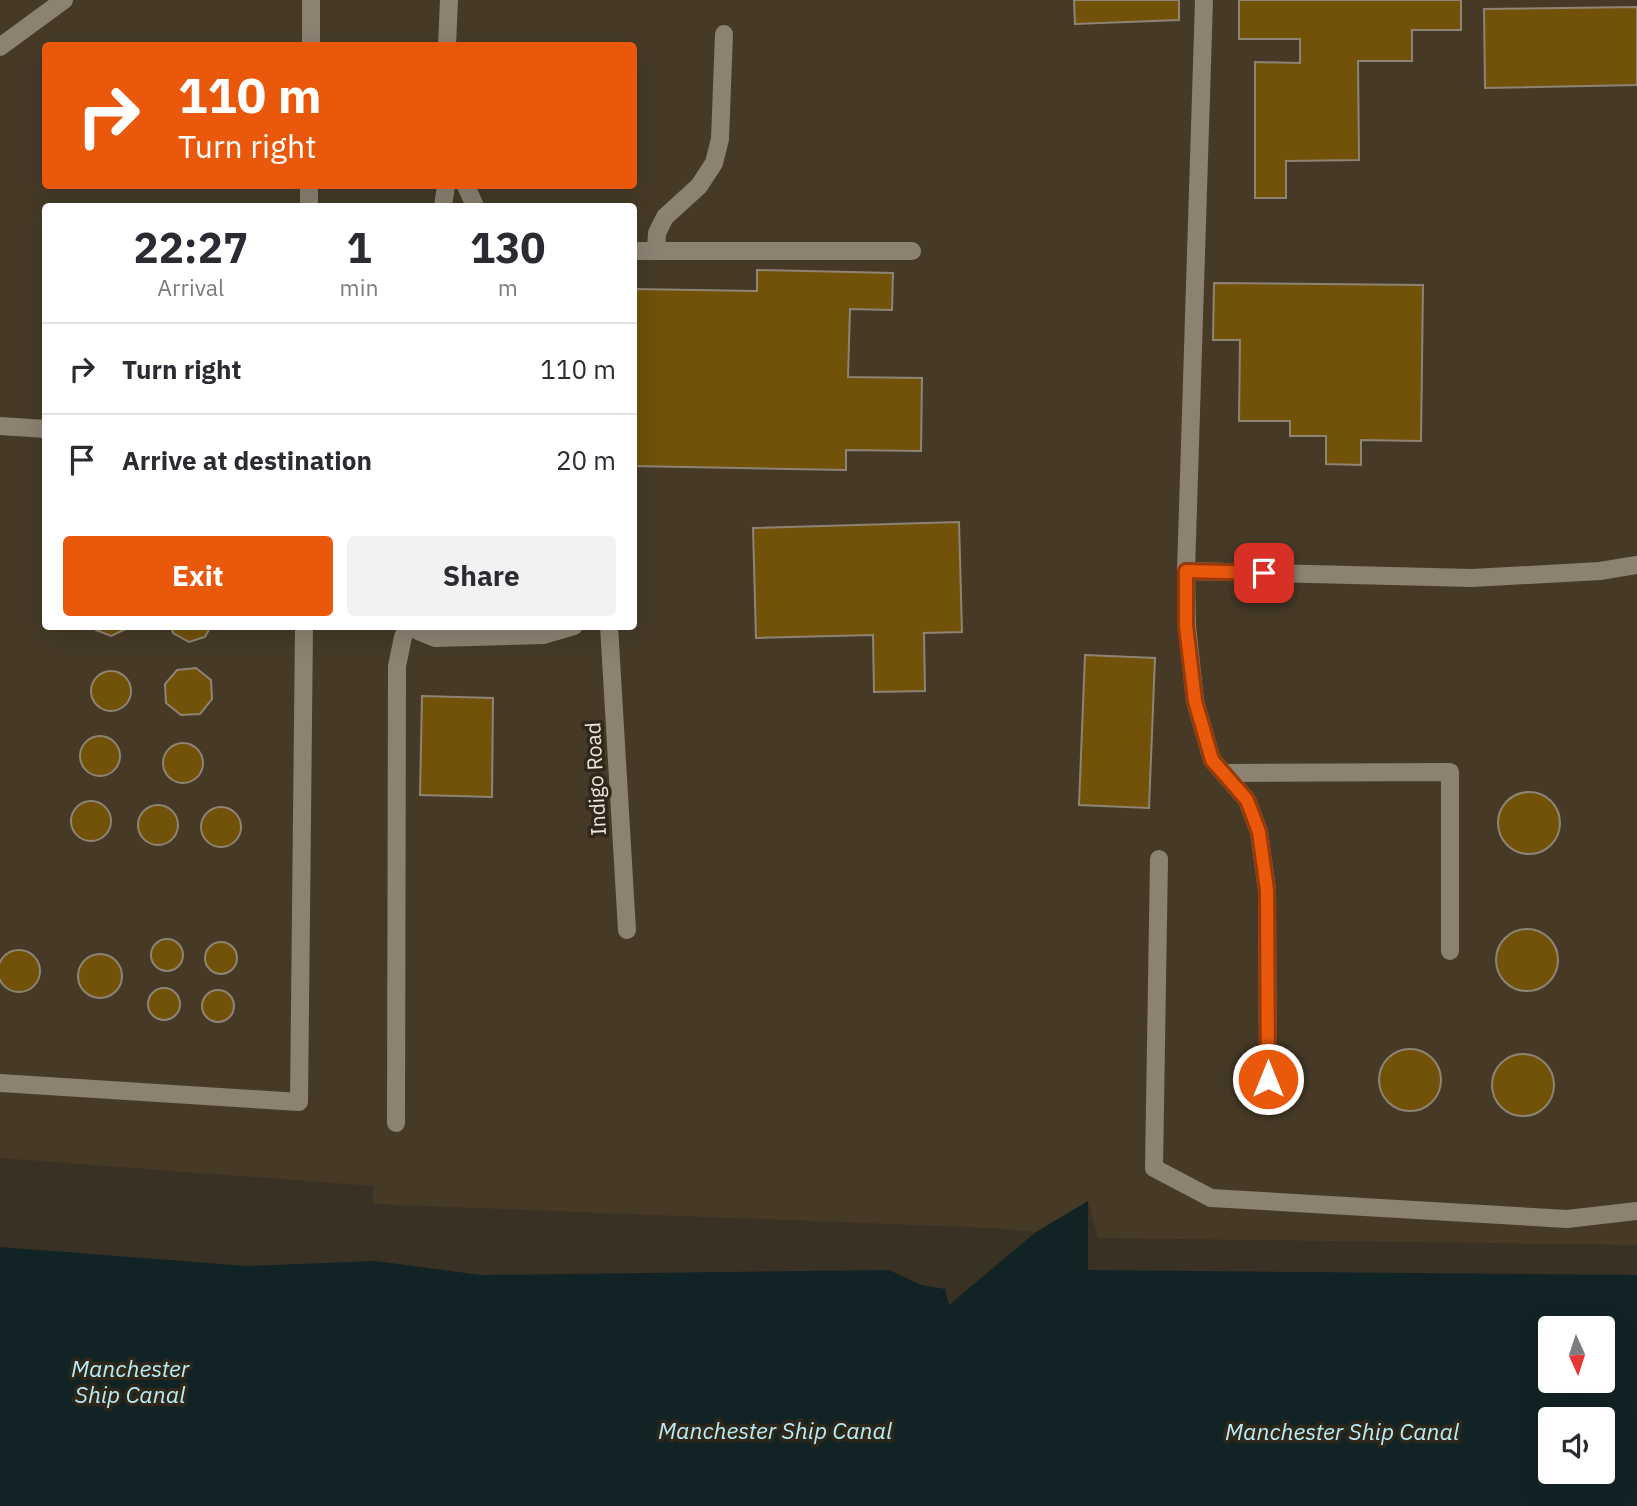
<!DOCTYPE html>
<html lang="en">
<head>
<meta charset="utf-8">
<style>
  body { margin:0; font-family:"IBM Plex Sans",sans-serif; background:#f2f2f3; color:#2b2b33; height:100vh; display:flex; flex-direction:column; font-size:26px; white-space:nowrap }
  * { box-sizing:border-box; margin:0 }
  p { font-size:23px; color:#7c7c81 }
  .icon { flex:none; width:38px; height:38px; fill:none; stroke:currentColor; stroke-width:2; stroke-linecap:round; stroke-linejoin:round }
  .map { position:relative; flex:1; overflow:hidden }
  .sheet { position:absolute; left:42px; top:203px; width:595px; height:427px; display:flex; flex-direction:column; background:#fff; border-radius:7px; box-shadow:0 7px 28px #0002 }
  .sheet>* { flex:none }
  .guide { position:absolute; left:42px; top:42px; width:595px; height:147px; border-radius:7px; box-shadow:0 7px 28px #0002; background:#ea580c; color:#fff; overflow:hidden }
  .needle { width:46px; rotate:177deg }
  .controls { position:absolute; left:1538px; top:1316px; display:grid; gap:14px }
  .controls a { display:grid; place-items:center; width:77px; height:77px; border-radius:7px; background:#fff; box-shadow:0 7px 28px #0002; font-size:35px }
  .pin { position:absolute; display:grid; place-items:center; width:60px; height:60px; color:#fff; margin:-30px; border-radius:14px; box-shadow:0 4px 10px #0006 }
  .me { position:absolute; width:77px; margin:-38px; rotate:0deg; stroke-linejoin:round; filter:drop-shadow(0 0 5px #0008) }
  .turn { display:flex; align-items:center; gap:24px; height:147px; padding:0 21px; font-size:32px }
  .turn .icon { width:91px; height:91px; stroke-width:2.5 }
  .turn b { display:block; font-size:49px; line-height:60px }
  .eta { display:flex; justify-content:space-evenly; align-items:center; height:119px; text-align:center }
  .eta b { font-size:42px; font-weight:700; line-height:49px }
  .cta { display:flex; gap:14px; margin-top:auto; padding:14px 21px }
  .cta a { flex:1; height:80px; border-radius:7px; background:#ea580c; color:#fff; font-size:28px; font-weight:700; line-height:80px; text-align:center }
  .cta a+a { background:#f2f2f3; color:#2b2b33 }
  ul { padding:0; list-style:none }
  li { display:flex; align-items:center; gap:21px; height:91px; padding:0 21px; border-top:2px solid #e1e1e2 }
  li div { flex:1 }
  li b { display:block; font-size:26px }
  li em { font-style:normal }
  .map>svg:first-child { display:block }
  .built { fill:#463a27; fill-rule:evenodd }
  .water { fill:#122326; fill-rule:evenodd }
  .building { fill:#725109; stroke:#8e8475; stroke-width:2 }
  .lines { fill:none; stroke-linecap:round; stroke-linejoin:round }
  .service { stroke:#8b8272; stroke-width:18 }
  .route-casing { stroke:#983908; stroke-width:18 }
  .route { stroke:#ea580c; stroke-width:12 }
  .labels { text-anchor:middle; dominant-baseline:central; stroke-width:7; stroke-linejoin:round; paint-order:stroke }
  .street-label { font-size:21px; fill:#ede7df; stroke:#2f271a }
  .water-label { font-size:23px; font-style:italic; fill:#b7eef9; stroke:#2f271a }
</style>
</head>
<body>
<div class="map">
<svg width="1637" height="1506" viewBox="0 0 1637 1506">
  <rect width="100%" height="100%" fill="#393124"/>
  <path class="built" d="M0 0H1637V1245L1098 1238 1088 1202 1036 1232 992 1228 373 1204V1186L0 1158ZM46 46H634V186H46ZM46 206H634V626H46Z"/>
  <path class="water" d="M1088 1201V1270L1637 1275V1506H0V1247L247 1266 375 1261 481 1275 889 1270 921 1285 945 1289 949 1305 1036 1232ZM1550 1328H1603V1381H1550ZM1550 1419H1603V1472H1550Z"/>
  <path class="building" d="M1074 0H1179V20L1075 24Z
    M1239 0H1461V30H1412V61H1358L1359 160 1286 161V198H1255V62L1300 63V39H1239Z
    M1637 7V85L1485 88 1484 9Z
    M757 270 893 273 892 310 850 309 848 377 922 378 921 451 846 450V470L634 466V289L757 291Z
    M1214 283 1423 285 1421 441 1361 440V465L1326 464V436H1290V421H1239L1240 340H1213Z
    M959 522 962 632 924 633 925 691 874 692 873 635 756 638 753 528Z
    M95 626H127L126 629 111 636 96 630Z
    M171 626H211L205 637 189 642 173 633Z
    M1085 655 1155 658 1149 808 1079 805Z
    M196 668 211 680 212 699 200 714 181 715 166 703 165 684 177 670Z
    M91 691a20 20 0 1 1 40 0a20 20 0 1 1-40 0Z
    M422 696 493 698 492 797 420 795Z
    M80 756a20 20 0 1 1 40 0a20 20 0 1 1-40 0Z
    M163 763a20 20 0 1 1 40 0a20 20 0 1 1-40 0Z
    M1498 823a31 31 0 1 1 62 0a31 31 0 1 1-62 0Z
    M71 821a20 20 0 1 1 40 0a20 20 0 1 1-40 0Z
    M138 825a20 20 0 1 1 40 0a20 20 0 1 1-40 0Z
    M201 827a20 20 0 1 1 40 0a20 20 0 1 1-40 0Z
    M1496 960a31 31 0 1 1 62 0a31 31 0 1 1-62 0Z
    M151 955a16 16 0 1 1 32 0a16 16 0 1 1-32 0Z
    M205 958a16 16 0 1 1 32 0a16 16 0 1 1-32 0Z
    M-2 971a21 21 0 1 1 42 0a21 21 0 1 1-42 0Z
    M78 976a22 22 0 1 1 44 0a22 22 0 1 1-44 0Z
    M148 1004a16 16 0 1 1 32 0a16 16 0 1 1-32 0Z
    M202 1006a16 16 0 1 1 32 0a16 16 0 1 1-32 0Z
    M1379 1080a31 31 0 1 1 62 0a31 31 0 1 1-62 0Z
    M1492 1085a31 31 0 1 1 62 0a31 31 0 1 1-62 0Z"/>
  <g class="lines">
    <path class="service" d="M1204 0 1186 571 1187 626 1195 701 1212 760 1247 800 1259 832 1267 890 1268 1079
      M311 46V0
      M447 46 449 0
      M0 47 64 0
      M466 186 475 206
      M309 206V186
      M443 206 446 186
      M634 251H912
      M656 251 657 233 665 217 699 186 714 163 720 139 724 34
      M0 426 46 429
      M1186 571 1472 578 1600 571 1637 565
      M416 626 418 631 435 638 543 635 574 626
      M609 626 627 930
      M1223 773 1450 772V951
      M1159 859 1154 1168 1211 1198 1567 1219 1637 1211
      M0 1083 299 1102 304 626
      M396 1123 397 666 403 637 408 626"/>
  </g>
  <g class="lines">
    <defs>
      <path id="route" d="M1264 573 1186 571V626L1195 701 1212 760 1247 800 1259 832 1267 890 1268 1079"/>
    </defs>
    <use href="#route" class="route-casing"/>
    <use href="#route" class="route"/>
  </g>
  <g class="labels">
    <g class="street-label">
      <text transform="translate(595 779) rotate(-93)">Indigo Road</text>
    </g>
    <g class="water-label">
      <text x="130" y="1368">Manchester<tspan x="130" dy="26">Ship Canal</tspan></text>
      <text x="775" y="1430">Manchester Ship Canal</text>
      <text x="1342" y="1431">Manchester Ship Canal</text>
    </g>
  </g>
</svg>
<div class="controls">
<a><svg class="needle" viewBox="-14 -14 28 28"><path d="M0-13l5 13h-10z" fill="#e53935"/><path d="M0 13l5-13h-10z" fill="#7c7c81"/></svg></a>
<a><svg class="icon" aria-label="sound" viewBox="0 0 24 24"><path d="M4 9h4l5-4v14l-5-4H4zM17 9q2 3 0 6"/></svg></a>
</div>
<div class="pin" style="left:1264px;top:573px;background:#d93025"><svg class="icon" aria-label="arrive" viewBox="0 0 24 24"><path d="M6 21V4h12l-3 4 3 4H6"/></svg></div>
<svg class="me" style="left:1268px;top:1079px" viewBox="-20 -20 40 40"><circle r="17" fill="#ea580c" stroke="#fff" stroke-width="3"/><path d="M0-11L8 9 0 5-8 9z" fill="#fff"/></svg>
<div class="guide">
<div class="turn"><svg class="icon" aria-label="right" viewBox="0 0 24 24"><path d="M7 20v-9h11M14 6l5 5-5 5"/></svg><div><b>110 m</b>Turn right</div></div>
</div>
<section class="sheet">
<div class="eta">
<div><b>22:27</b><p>Arrival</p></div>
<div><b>1</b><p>min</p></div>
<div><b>130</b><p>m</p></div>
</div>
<ul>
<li><svg class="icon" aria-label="right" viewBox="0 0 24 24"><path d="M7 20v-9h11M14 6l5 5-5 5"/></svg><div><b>Turn right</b></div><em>110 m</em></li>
<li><svg class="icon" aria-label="arrive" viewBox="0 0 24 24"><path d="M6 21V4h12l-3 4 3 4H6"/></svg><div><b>Arrive at destination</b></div><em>20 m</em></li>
</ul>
<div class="cta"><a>Exit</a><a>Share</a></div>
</section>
</div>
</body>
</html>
